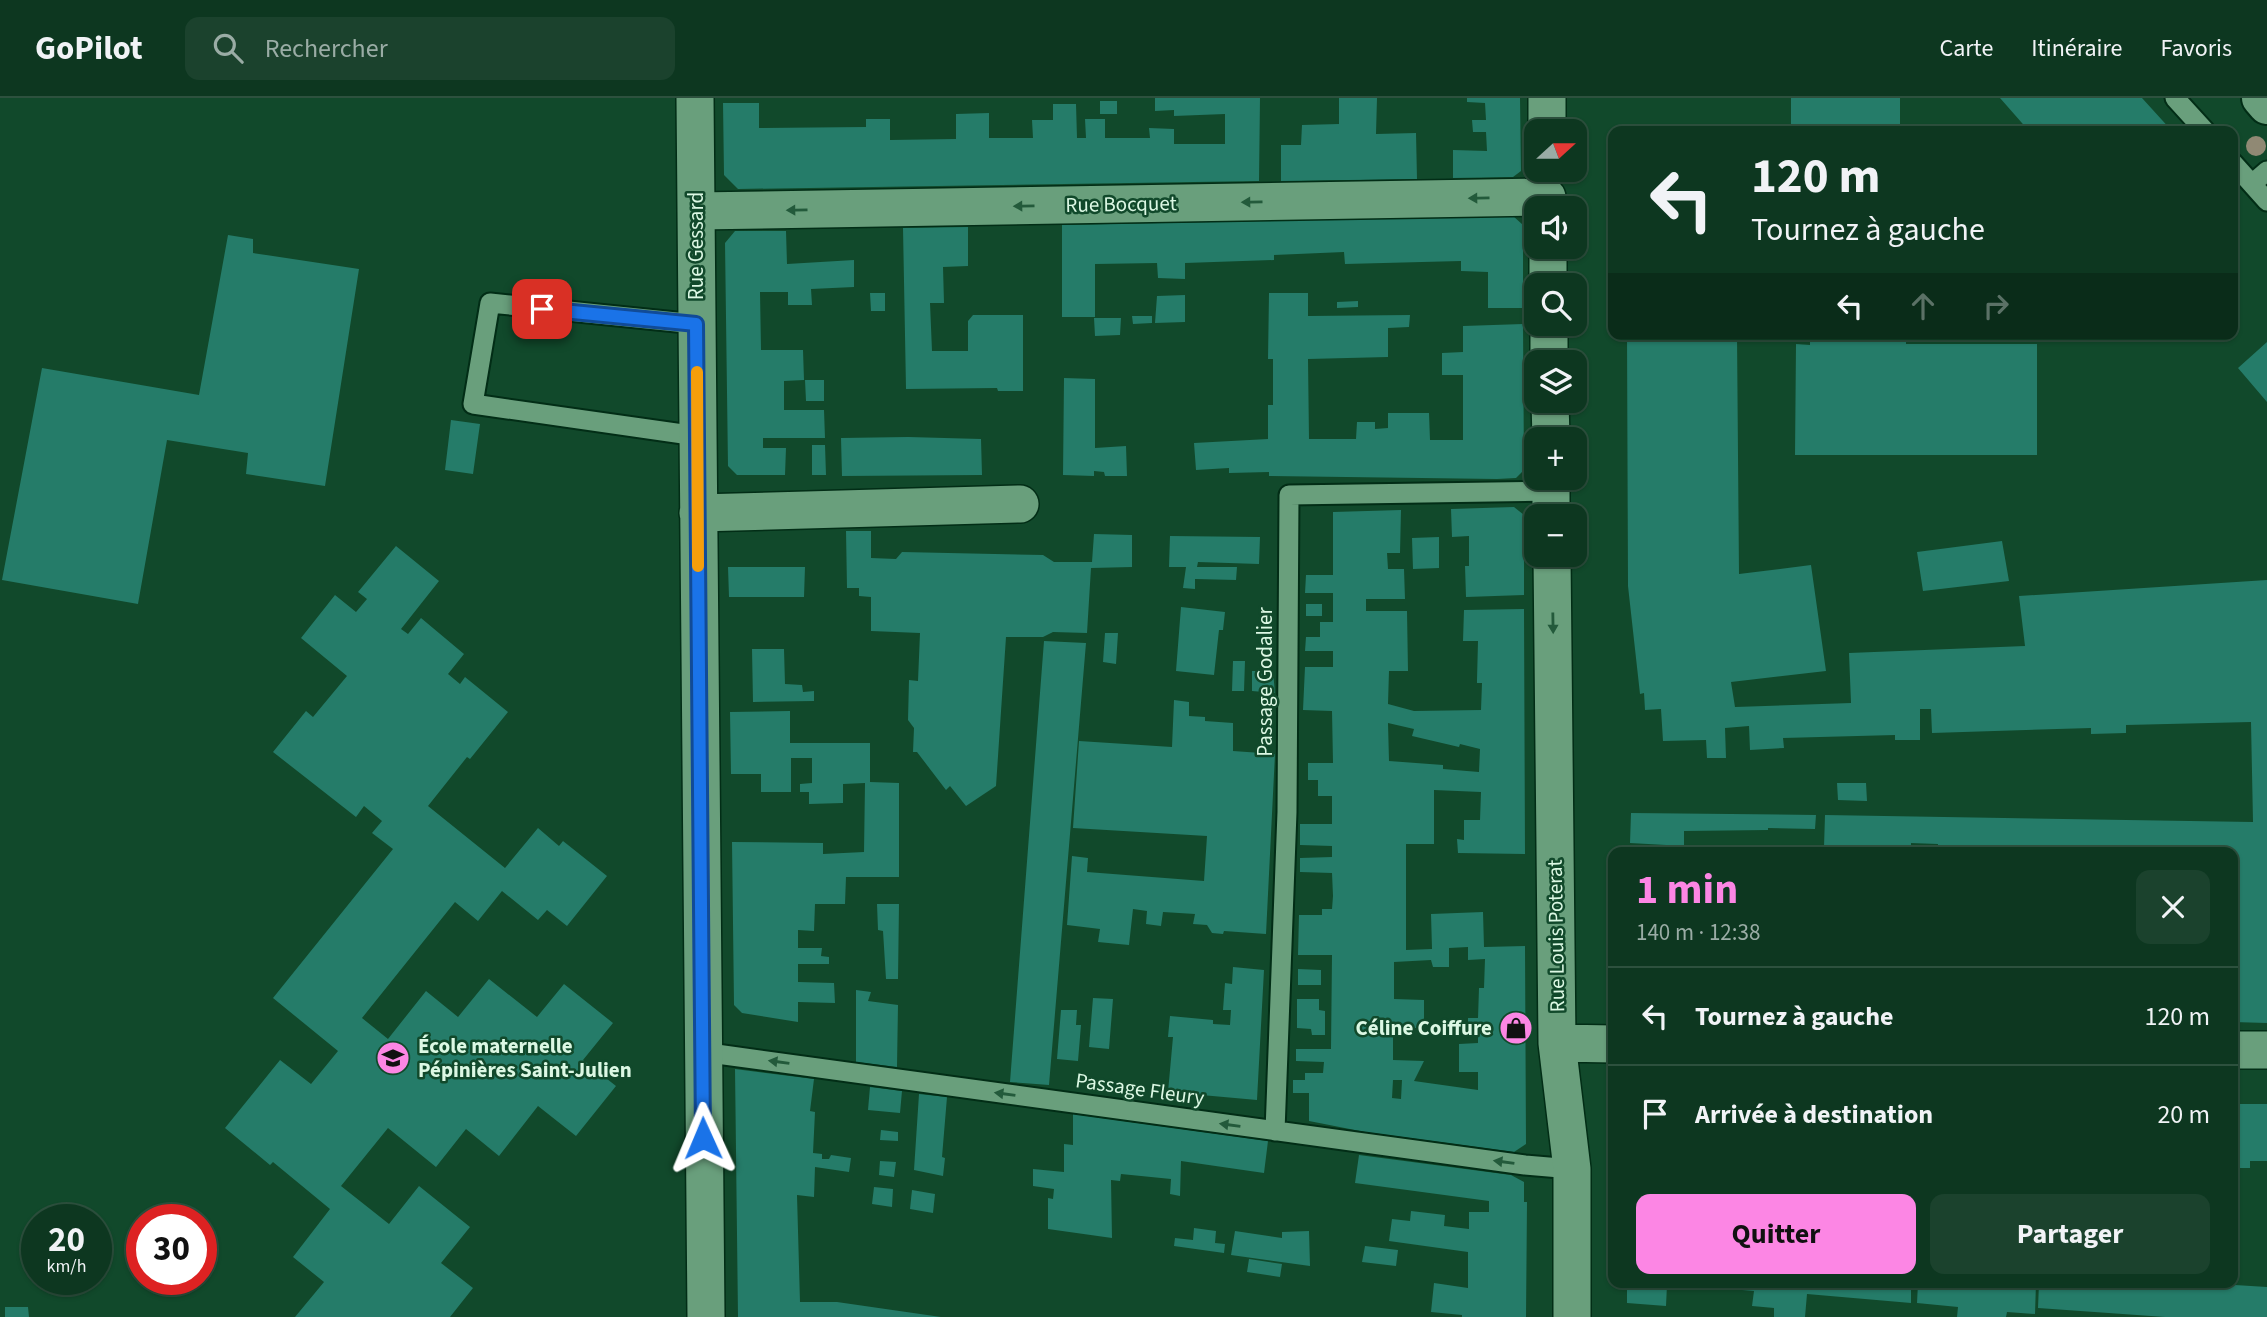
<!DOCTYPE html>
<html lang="fr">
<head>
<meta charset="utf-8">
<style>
  body { margin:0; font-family:"Source Sans 3",sans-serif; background:#1b422d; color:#f1f3f6; height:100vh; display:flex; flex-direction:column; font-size:26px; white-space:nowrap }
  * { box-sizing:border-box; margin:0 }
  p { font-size:23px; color:#9aaca5 }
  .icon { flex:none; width:38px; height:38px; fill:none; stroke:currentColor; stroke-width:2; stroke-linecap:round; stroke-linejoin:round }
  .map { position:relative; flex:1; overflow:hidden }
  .panel { position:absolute; left:1608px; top:749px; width:630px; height:441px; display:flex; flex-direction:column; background:#0d3720; border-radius:14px; box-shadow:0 2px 5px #0004,0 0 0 2px #2d513e }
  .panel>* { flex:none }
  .top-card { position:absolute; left:1608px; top:28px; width:630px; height:214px; border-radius:14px; box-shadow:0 2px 5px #0004,0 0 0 2px #2d513e; background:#0d3720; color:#f1f3f6; overflow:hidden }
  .needle { width:46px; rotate:69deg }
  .buttons { position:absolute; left:1524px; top:21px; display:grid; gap:14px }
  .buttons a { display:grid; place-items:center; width:63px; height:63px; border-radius:14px; background:#0d3720; box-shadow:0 2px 5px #0004,0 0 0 2px #2d513e; font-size:35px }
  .speed { position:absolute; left:21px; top:1106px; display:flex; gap:14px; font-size:35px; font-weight:700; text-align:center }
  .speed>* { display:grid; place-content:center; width:91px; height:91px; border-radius:50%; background:#0d3720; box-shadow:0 2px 5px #0004,0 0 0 2px #2d513e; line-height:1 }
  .speed small { font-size:18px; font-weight:400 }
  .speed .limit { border:10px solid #d22; background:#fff; color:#111 }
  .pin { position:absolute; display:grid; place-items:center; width:60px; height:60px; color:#fff; margin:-30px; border-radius:14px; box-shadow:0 4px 10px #0006 }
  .me { position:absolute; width:77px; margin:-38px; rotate:359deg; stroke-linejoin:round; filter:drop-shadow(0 0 5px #0008) }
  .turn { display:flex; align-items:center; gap:24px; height:147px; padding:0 28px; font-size:32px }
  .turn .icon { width:91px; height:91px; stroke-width:2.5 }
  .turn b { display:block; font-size:49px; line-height:60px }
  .lanes { display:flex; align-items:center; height:66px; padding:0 28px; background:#0003; justify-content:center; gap:35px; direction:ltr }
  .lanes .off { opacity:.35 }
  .round { display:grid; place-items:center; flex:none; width:74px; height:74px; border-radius:14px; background:#1b422d }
  .headline { display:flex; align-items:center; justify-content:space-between; height:119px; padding:0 28px }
  h1 { font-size:42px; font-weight:700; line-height:52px; color:#fc86e4 }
  .primary-button { display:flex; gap:14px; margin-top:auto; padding:14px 28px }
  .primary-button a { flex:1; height:80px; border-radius:14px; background:#fc86e4; color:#111; font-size:28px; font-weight:700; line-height:80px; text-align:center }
  .primary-button a+a { background:#1b422d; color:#f1f3f6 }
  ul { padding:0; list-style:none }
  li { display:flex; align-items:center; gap:21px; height:98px; padding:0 28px; border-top:2px solid #2d513e }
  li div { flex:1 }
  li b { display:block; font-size:26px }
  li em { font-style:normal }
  header { display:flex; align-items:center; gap:42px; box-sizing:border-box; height:98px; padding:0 35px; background:#0d3720; border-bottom:2px solid #2d513e }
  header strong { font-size:33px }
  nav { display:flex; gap:38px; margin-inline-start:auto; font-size:24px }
  .search { width:490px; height:63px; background:#1b422d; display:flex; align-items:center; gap:18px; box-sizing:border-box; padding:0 24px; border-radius:14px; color:#9aaca5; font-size:26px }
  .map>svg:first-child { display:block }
  .building { fill:#257c69; fill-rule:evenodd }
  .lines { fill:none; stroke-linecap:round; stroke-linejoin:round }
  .service-casing { stroke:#022d16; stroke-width:23 }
  .minor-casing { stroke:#022d16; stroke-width:40 }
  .secondary-casing { stroke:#022d16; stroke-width:42 }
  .service { stroke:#699f7c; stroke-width:19 }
  .minor { stroke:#699f7c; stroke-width:37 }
  .secondary { stroke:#699f7c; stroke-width:38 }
  .tree { fill:#908974 }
  .oneway { fill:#235a3b }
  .route-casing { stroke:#114b97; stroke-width:18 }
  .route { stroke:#1a73e8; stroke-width:12 }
  .slow { stroke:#f59e0b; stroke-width:12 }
  .labels { text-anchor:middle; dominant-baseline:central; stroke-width:5; stroke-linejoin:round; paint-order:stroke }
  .street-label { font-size:21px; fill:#dcf8e4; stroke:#11492b }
  .poi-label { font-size:21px; font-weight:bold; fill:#dcf8e4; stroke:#11492b; text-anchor:end }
</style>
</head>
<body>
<header>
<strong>GoPilot</strong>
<div class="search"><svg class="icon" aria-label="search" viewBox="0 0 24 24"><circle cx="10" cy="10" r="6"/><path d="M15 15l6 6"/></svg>Rechercher</div>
<nav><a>Carte</a><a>Itinéraire</a><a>Favoris</a></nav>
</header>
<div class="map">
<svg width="2267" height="1219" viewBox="0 0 2267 1219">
  <rect width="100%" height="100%" fill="#11492b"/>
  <path class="building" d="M1155 0H1260L1259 83 738 91 724 77 723 5H759V30L866 29V21H890V42L956 41V16L989 15V40H1033L1032 22H1053V6H1076L1077 40H1086L1085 21H1105V40H1150L1149 30 1174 31V46H1225V16L1174 18V12L1155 13Z
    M1339 0H1377L1376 36 1416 35 1417 81 1281 83V47H1301L1302 27 1339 26Z
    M1467 0H1520L1521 73 1513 79 1453 80V52L1487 53 1486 34H1473L1472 22H1486L1485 5 1467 4Z
    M1791 0H1900V33H1791Z
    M2000 0H2142L2172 33H2029Z
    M1100 3H1117V16H1100Z
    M1513 118 1523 127V210H1488V174L1461 173V163L1345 166 1344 154 1274 157V162L1185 165V181L1158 180 1157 165 1095 166V219H1062V127Z
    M968 129V168L943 169 944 205H930L932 253H968V223L973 217H1023V293H998L997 290 906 291 903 130Z
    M735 133H786L787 166 854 162V189L811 191 812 207H788V194H760L761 252H803L804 282 784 283V312H824L825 340H763V350H786L785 377H737L728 368 725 145Z
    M228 137 253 141V155L359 171 325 388 246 376 248 355 167 342 138 506 2 482 42 270 199 297Z
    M870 195H885V213H871Z
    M1269 195H1308V218L1410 217 1409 229 1388 230V259L1308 261 1309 341H1356L1357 324H1375V331L1388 330V315H1429L1430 342H1463V277H1442V255L1463 254V228L1523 226 1524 372 1516 380 1497 381 1269 378V374L1229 375V370L1196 372 1194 345 1268 341V307H1273V261H1268Z
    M1185 197V224L1155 225 1157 198Z
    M1358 203V209L1337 210V204Z
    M1132 218H1152V225L1133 226Z
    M1094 220H1121L1120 237 1095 238Z
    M1627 236H1737L1739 476 1811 467 1826 573 1731 584 1735 609 1851 605 1849 555 2025 548 2019 498 2267 482V925L2233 924V754H1938V746L1911 745V754H1888L1889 750 1824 749 1825 717 2253 724 2251 624 2126 627V635L2091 636V630L1932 635 1931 611H1920V642H1895V637L1783 640 1784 650 1750 652 1749 628 1725 630 1726 660H1707L1706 642 1663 643 1661 611 1645 612 1644 595 1640 596 1628 488Z
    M1810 236H1906V246H2037V357H1795L1796 246 1810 247Z
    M2267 244V304L2238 270Z
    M1064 280 1095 281V350L1126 348 1127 378H1105L1104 374 1094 373V378L1063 377Z
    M805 282H824V303H806Z
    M451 322 480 326 473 376 445 372Z
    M908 339 981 341 982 377 842 378 841 340Z
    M812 347H825L826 377H812Z
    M1514 409 1524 417V497L1466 499 1465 468H1469V438L1452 439 1451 411Z
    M1401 412 1400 455H1387L1388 471H1404L1405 501H1366V513H1407L1408 573H1389L1388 606 1414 613 1481 612 1482 585H1477V582L1478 543H1463L1464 512 1524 511 1525 756 1458 755 1457 741 1464 742V722H1480L1481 694 1434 692V746H1406V852L1432 851 1431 816 1483 814 1484 849 1525 848 1526 1046 1514 1054 1365 1034 1309 1023V995H1293V982H1305V975H1323L1324 964 1296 963V951H1331L1332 857H1298L1299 817H1322V811H1332L1333 798 1332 775 1300 774V760L1332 759V748L1300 747V726H1332V698H1318V682H1308V665H1333L1332 613 1303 612 1305 569H1333V553H1305L1306 539H1320V524H1333V495H1305L1306 477H1333V414ZM1388 625 1414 631 1412 638 1459 649 1460 646 1480 651 1479 674 1443 671V667L1389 663ZM1468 849V862L1485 861 1484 890H1479L1478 920H1468V928H1478V945L1459 946V974H1478V992L1414 983 1424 963 1393 962V930H1424V902L1394 901V864L1431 862 1433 869H1449V850ZM1393 982H1402L1401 1001 1392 1000Z
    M846 433H871V460L896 461 902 454 1043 457 1054 464H1092L1094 436 1132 437V469L1091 470 1087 535 1053 534 1043 539H1006L996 688 966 708 950 688 946 692 917 654H913L914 630 908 622 909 582 918 583 920 535 871 533V499L859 498V490H847Z
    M1170 438 1260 439 1259 466 1198 464 1197 469H1237L1236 482 1195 481V491L1183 490 1186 469H1169Z
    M1439 439V470L1413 471 1412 440Z
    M2002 443 2009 483 1923 493 1917 454Z
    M396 448 439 483 401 531 408 536 421 520 464 556 448 576 460 586 465 579 508 614 470 661 467 659 428 708 505 770 538 730 559 748 563 743 607 778 567 828 547 812 538 822 502 793 478 823 455 804 362 920 388 941 426 893 458 919 489 881 537 919 564 886 613 925 583 962 616 988 576 1038 538 1008 499 1058 466 1031 436 1069 388 1030 341 1088 389 1126 419 1088 470 1129 441 1165 473 1190 450 1219H295L324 1184 293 1159 330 1111 273 1064 270 1067 225 1030 280 962 311 986 338 953 273 900 393 751 372 735 382 723 364 708 356 719 273 654 306 613 313 619 347 578 301 540 335 497 356 514 367 501 358 494Z
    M728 469H805L804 499H729Z
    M1306 506H1322V518H1306Z
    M1181 509 1225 514 1223 532H1219L1214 577 1176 573Z
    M1105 535H1118L1116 566 1103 564Z
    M1044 543 1086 545 1049 987 1010 984Z
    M752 551H784L785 586 802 587 803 594 814 593V603L753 604Z
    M1233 563H1245L1244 593H1232Z
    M1252 573H1273L1275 595 1252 593Z
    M1174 602 1189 604V618L1205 619V623L1233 625V653L1275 656 1266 836 1224 833 1223 836 1212 835 1207 827 1193 826 1195 816 1163 814 1161 828 1146 826 1147 813 1133 811 1129 847 1098 844 1100 831 1067 827 1072 758 1088 760 1087 774 1204 783 1207 738 1073 730 1079 643 1172 649Z
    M790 613V645H870V684L899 685V779H846L845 806H815L814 833 798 832V850H822L821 858 829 859V866H798V884L834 885 835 905 798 904V924L742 915 734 907 732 744 823 745V756L864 754 865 685 843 686V705L809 706V694H800V686L812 685V660H791V694H761V676H731L730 614Z
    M1837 685H1866L1867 703 1838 702Z
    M1631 715 1816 717 1815 731 1768 730V732L1684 733V748L1630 745Z
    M877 806H899L898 881H886L883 833 878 832Z
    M1233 869 1264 872 1257 1002 1168 994 1173 939H1168L1170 918 1213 922V926L1230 927 1231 912H1223L1225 885 1232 886Z
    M1298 871 1321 872V887H1298Z
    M856 892 871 894 868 903 898 907 897 969 856 964Z
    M1093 900 1113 901 1109 951 1089 949Z
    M1297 901H1319V912L1325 913V937H1312L1311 931 1297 930Z
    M1061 912H1077L1076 927H1081L1078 963 1057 961Z
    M735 971 814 981 810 1013 815 1014 813 1055 822 1056V1061H829L831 1057 851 1060 849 1074 815 1069 814 1099 797 1097 800 1204H837L941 1219H738Z
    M870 989 902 993 900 1015 868 1012Z
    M919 996 947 999 942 1059 945 1060 943 1078 914 1072Z
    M2233 1006H2267V1063H2250V1070H2233Z
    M1073 1016 1268 1043 1264 1075 1181 1063 1180 1098 1170 1096 1171 1081 1121 1076 1120 1083 1111 1082 1112 1140 1048 1131V1100L1053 1101 1054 1091 1033 1088V1071L1064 1074V1046L1073 1047Z
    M881 1032 898 1034V1043L880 1042Z
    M1359 1057 1511 1077 1524 1084V1104H1527L1526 1219H1462V1217L1431 1214 1434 1185 1468 1190V1154L1389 1143 1392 1121 1410 1123 1411 1113 1445 1117 1444 1128 1469 1131V1114H1489V1103L1355 1085Z
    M880 1063 896 1064 894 1079 879 1077Z
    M874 1089 893 1091 892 1109 872 1106Z
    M912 1092 935 1096 933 1115 910 1111Z
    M1194 1130 1216 1133 1215 1145 1225 1146 1224 1155 1174 1148 1175 1140 1193 1142Z
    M1235 1133 1282 1140V1134L1309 1133 1310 1168 1231 1157Z
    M1365 1148 1398 1152 1396 1168 1362 1164Z
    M1249 1161 1282 1166 1280 1179 1247 1174Z
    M1627 1185 1667 1187 1666 1208 1627 1205Z
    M1719 1185H1911V1205L1807 1196 1805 1219H1774V1210L1752 1208 1754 1193 1718 1190Z
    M1918 1185H2036L2035 1216 2007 1214 2006 1219H1957L1958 1209 1917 1205Z
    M2039 1185H2203L2267 1189V1219H2165L2038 1210Z
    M5 1209H28L29 1219H5Z"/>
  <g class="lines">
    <defs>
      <path id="service" d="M2175 0 2205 33
        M2233 65 2267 103
        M2252 86 2267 73
        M696 226 490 205 473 306 697 338
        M702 954 1525 1067 1572 1071
        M1275 1033 1287 714 1289 397 1551 393"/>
      <path id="minor" d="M695 0 706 1219
        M1547 0V33
        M696 113 1547 99
        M1548 149V187
        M1549 226V264
        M1550 303 1551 341
        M1551 380V418
        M698 415 1020 406
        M1552 457 1557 945 1572 1071V1219
        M1557 945 1614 946
        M2233 952H2267"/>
      <path id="secondary" d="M2261 0 2267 7"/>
    </defs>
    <use href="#service" class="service-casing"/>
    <use href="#minor" class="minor-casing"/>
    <use href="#secondary" class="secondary-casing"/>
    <use href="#service" class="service"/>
    <use href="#minor" class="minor"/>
    <use href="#secondary" class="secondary"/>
  </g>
  <circle class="tree" cx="2256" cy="48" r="10"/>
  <defs><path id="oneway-solid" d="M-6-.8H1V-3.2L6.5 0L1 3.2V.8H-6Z" transform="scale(1.75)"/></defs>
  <g class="oneway">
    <use href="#oneway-solid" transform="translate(1479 100) rotate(179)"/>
    <use href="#oneway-solid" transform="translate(1252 104) rotate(179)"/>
    <use href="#oneway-solid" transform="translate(1024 108) rotate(179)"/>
    <use href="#oneway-solid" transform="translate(797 112) rotate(179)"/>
    <use href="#oneway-solid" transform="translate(1553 525) rotate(89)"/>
    <use href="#oneway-solid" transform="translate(779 964) rotate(-172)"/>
    <use href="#oneway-solid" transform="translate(1005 996) rotate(-172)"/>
    <use href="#oneway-solid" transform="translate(1230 1027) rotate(-172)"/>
    <use href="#oneway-solid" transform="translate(1504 1064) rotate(-172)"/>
  </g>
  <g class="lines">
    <defs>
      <path id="route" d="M542 211 696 226 703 1040"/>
    </defs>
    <use href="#route" class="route-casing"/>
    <use href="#route" class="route"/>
    <path class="slow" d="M697 274 698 468"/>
  </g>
  <defs>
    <symbol id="shop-disc" viewBox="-11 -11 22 22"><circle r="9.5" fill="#fc86e4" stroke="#11492b"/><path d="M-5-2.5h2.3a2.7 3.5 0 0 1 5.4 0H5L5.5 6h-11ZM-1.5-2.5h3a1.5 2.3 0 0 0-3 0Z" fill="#111"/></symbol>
    <symbol id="school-disc" viewBox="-11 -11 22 22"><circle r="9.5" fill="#fc86e4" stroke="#11492b"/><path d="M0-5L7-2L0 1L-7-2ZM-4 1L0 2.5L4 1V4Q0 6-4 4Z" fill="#111"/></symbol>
  </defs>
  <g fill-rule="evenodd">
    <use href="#shop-disc" x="1497" y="911" width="38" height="38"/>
    <use href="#school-disc" x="374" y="941" width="38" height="38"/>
  </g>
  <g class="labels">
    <g class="street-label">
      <text transform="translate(1121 106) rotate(-1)">Rue Bocquet</text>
      <text transform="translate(696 148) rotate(-90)">Rue Gessard</text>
      <text transform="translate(1265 584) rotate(-90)">Passage Godalier</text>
      <text transform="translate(1556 838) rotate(-91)">Rue Louis Poterat</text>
      <text transform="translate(1140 991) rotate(8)">Passage Fleury</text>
    </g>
    <g class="poi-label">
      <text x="1492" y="930">Céline Coiffure</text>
      <text x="418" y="948" text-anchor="start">École maternelle<tspan x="418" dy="24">Pépinières Saint-Julien</tspan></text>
    </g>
  </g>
</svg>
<div class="buttons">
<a><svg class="needle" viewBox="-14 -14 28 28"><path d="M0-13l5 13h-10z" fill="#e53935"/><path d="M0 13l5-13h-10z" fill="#9aaca5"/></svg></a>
<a><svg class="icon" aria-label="sound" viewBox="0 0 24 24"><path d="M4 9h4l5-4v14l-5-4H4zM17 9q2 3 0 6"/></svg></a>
<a><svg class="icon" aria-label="search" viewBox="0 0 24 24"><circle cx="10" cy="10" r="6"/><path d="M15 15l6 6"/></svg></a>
<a><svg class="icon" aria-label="layers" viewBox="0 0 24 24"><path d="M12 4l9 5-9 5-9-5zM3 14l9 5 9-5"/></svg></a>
<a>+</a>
<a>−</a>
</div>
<div class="speed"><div>20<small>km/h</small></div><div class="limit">30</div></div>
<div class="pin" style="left:542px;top:211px;background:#d93025"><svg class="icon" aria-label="arrive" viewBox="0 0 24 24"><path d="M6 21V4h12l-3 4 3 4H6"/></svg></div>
<svg class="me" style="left:703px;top:1040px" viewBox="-20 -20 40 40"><path d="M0-17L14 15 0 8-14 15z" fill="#1a73e8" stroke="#fff" stroke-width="4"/></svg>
<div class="top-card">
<div class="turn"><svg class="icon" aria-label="left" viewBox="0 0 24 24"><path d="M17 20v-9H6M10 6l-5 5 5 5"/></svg><div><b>120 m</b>Tournez à gauche</div></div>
<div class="lanes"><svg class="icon" aria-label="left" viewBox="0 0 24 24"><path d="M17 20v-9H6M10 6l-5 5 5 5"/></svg><svg class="icon off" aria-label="ahead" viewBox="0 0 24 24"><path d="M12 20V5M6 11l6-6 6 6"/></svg><svg class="icon off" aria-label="right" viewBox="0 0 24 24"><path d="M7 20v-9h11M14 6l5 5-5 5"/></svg></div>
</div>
<section class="panel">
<div class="headline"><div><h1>1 min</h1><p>140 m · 12:38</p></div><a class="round"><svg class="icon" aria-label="close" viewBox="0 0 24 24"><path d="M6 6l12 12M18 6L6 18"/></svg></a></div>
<ul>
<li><svg class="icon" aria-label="left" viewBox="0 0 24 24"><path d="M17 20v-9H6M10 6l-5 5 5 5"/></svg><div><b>Tournez à gauche</b></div><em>120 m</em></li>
<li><svg class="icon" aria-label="arrive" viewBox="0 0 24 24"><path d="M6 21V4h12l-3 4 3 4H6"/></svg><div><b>Arrivée à destination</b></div><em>20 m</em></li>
</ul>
<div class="primary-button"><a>Quitter</a><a>Partager</a></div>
</section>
</div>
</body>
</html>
